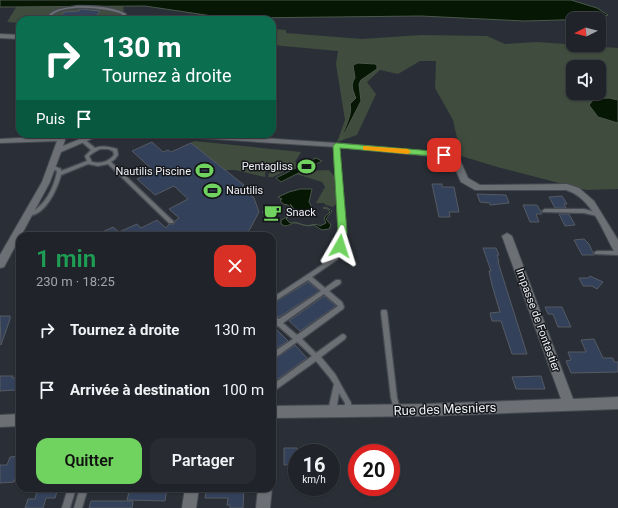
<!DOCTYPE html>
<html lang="fr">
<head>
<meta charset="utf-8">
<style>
  body { margin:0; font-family:Roboto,sans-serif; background:#282b31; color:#f1f3f6; height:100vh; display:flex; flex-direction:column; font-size:15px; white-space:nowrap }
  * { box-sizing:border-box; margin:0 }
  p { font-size:13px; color:#a2a4a8 }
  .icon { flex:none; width:22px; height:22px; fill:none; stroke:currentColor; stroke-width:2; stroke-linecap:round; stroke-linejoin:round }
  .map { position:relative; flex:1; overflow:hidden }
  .panel { position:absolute; left:16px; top:232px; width:260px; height:260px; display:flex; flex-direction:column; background:#202329; border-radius:12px; box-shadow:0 1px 3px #0004,0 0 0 1px #3d4046 }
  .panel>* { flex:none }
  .hud { position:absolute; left:16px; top:16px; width:260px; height:122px; border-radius:12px; box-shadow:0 1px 3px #0004,0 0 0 1px #3d4046; background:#0b6e4f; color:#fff; overflow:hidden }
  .needle { width:26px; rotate:264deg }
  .buttons { position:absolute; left:566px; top:12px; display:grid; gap:8px }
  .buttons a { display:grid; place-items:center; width:40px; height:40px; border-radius:8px; background:#202329; box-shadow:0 1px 3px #0004,0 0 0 1px #3d4046; font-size:20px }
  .speed { position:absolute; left:288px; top:444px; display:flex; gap:8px; font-size:20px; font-weight:700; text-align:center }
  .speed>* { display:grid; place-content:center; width:52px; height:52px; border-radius:50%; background:#202329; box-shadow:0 1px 3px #0004,0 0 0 1px #3d4046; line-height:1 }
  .speed small { font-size:10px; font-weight:400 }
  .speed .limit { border:6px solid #d22; background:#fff; color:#111 }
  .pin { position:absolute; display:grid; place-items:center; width:34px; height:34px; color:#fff; margin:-17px; border-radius:8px; box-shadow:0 2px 6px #0006 }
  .me { position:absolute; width:44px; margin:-22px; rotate:6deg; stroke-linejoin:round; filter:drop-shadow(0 0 3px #0008) }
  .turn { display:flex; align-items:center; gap:14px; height:84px; padding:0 20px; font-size:18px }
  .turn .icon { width:52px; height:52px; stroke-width:2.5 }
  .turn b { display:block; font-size:28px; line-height:34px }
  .then { display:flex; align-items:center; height:38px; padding:0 20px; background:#0003; gap:8px; font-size:15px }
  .round { display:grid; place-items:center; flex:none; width:42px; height:42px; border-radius:12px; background:#282b31 }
  .summary { display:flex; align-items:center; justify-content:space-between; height:68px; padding:0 20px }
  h1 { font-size:24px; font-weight:600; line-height:30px; color:#1e9e55 }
  .cta { display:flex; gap:8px; margin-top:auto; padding:8px 20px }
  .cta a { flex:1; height:46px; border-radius:12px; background:#70d35f; color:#111; font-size:16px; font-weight:600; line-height:46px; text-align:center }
  .cta a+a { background:#282b31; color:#f1f3f6 }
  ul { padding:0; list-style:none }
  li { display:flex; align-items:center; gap:12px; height:60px; padding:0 20px }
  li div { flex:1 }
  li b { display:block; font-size:15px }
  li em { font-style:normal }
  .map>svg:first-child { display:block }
  .green { fill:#404c3d; fill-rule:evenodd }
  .water { fill:#061704; stroke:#4b584c }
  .building { fill:#34415a; stroke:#555a63 }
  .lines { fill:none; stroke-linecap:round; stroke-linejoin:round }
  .lane-casing { stroke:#454a52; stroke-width:2.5 }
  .street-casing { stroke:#454a52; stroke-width:2 }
  .lane { fill:#6c6f73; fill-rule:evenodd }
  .street { fill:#6c6f73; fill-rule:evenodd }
  .route { fill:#70d35f; stroke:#49893e }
  .slow { fill:#f59e0b }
  .labels { text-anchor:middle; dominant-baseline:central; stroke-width:3; stroke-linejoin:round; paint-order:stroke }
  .poi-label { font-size:11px; fill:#edf0f5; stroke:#15171b; text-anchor:end }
  .street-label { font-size:11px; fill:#edf0f5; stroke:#15171b }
  .near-street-label { font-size:13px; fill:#edf0f5; stroke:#15171b }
</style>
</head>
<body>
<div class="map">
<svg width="618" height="508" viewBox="0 0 618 508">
  <rect width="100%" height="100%" fill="#2a2f37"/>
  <path class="green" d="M123 5 125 20H20V23L7 22 17 6Z
    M272 29 286 30V33L362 39 421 35 487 36 505 44 538 42 618 48V189L586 190 501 168 461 156 453 120 435 88 436 61H420L398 74 380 70 367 82 376 94 357 135 337 142 345 120 336 64 338 51 272 45ZM573 67H599V93H573Z
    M194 141 301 152 295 162 300 165 295 168 292 167 273 177H268L270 171 265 172V177L235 170H225L191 143Z
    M329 170 334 176 336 204 333 207 326 205 324 203H316L325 187 322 182 296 174 304 171Z"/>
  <path class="water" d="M0 0H571L597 8 608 15 595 19 524 21 421 16 243 18H226L145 6 0 7Z
    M358 63 375 64 377 65V69L361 80 359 84 361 101 341 140C344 128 353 115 350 104L356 98C353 91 350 85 355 78L353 65Z
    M609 98 618 100V123L598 117 589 105 594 99Z
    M316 158 322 161 281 182 276 178Z
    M300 189H312L309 202 314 211 299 215 290 204 294 211 286 219 290 223C297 221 298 224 304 225 310 227 314 222 320 226L326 223 324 218 330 212 328 209 323 208 326 207 332 211 326 219 331 225 329 229 322 230 314 225C306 227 304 225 297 223 290 222 288 229 281 224V220L287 217 292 210 288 205 283 204 280 200 282 199 278 197 289 192Z"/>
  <path class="building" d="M80 9 100 11 95 18 58 20 64 12 79 11Z
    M152 142 163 152 168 150 171 152 191 143 244 185 242 186 254 198 259 212 250 229 242 236H94L113 227 119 232 137 224 141 228 157 220 166 228 169 224H174L175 221 179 218 169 209 188 199 174 186 155 195 137 179 154 171 132 151Z
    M432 184H442V187H454L459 212H449L450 217H439Z
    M477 194 506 195 509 203 490 205V203L480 202Z
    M562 196 567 204H564L566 208H555L549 197Z
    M523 205H537L542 214H536L539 222H530Z
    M276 207 281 211 275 217 268 216 262 212 269 208Z
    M559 214H569L575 225 565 226Z
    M584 239 589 244 594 255H582L574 240Z
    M483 248H496L499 255H497L499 262H498L527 354H512L501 321H492L490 313 500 312 492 285 489 271H491Z
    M590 276 603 282 597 289 592 286H583L579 278H588Z
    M308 282 319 291 279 317 272 314V304Z
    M324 296 336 306 300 331 289 321Z
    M545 307H562L571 327H558L553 314H548Z
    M0 316H10V319L1 345Z
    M276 329 288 341 272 351V330Z
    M594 339 603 358H613L614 362H618V372L571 373 566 361 571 360 568 352H586L581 340Z
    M295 345 307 358 272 383V361Z
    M0 376H13L12 378H20L16 390 0 391Z
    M541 376 545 389H516L512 377Z
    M284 448H297V464L284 465Z
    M20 456V465L14 482 0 483V465H7L10 457Z
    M38 488H58L55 498H46L43 508H25L28 499H35Z
    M130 488H167L165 501 127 500Z
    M207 488H244L243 508H230V505H227L228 498H205Z
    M91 501H133L132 508H89Z"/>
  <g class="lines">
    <defs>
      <path id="lane" d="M78 6C93 6 112 6 126 14L124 20H120L122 14C108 8 64 3 52 15 51 16 49 19 49 20H45C52 8 65 8 78 6Z
        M62 134H78L95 148C102 145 109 147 117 149L118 155 115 159 111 162 173 221 174 222 173 223H169L108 164 98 166 88 164 61 175C57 190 45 217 26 216L25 215 26 214C44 209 54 188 57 171L50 168V166H54L61 169V171L87 161 85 156 91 150 75 136H63L61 135ZM100 149H108L113 151 114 155C108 162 101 164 92 162L89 156 93 153Z
        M334 144H336L338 145 345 238 338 259 312 277 325 288 336 280H340L341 282 340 284 329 291 342 302 344 307 343 309 302 339 316 353 341 335 343 334 345 335 346 337 345 339 321 357 335 374 350 401C352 404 352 410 350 413L348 414 346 413 344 411 345 403 339 393 336 411 334 413 332 414 330 413 328 411 334 384 330 378 316 361 274 391 272 392V385L312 356 297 342 272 360V353L293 339 278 326 272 329V324L274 322 272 321V315L279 319 321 291 308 280 272 303V298L334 257 339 238 334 145ZM324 294 338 306 297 335 283 323Z
        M545 209H584L599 213 600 214 597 216 584 213 543 212 542 211Z
        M597 251H618V255L595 254 594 253 595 252Z
        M382 310H386L387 312 397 398 401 411 399 413 397 414 395 413 391 398 381 312Z
        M68 488H76L70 508H62Z
        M80 488H88L82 508H74Z"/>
      <path id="street" d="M0 34 20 35V39L0 38Z
        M59 134H67L63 146 92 134H103L61 152 50 182 4 267 0 268V255L42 182 57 141 0 143V139L58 136Z
        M164 134H204L336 143 454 154 459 158 468 178 480 185 567 184 579 188 594 201 618 240V252L614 251C602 230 592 198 566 190H475L461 182 451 159 449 158 336 147 168 136Z
        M507 233 512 236 573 399 618 397V409L425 416 272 418V406L425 404 561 399 502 236Z
        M20 414V426L0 427V415Z
        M185 488H199L196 508H182Z
        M258 488H272L270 508H256Z"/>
    </defs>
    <use href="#lane" class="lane-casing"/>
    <use href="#street" class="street-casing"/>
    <use href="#lane" class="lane"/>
    <use href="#street" class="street"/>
  </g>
  <path class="route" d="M336 143 444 152 448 155 444 157 340 148 347 232 344 246 340 249 335 246 338 232 333 146Z"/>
  <path class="slow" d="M363 146 408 149 411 152 408 154 366 150H363Z"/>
  <defs>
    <symbol id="stadium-bare" viewBox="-9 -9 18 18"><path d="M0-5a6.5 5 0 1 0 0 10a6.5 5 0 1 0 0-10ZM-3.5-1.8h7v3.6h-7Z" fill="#70d35f" stroke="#15171b" stroke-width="2.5" paint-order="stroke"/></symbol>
    <symbol id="cafe-bare" viewBox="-9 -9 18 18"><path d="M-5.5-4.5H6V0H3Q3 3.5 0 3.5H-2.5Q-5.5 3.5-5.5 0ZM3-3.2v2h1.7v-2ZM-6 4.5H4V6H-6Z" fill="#70d35f" stroke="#15171b" stroke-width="2.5" paint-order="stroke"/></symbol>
  </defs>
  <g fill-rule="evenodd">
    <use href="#stadium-bare" x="294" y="154" width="25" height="25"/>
    <use href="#stadium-bare" x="192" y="158" width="25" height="25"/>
    <use href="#stadium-bare" x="200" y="178" width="25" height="25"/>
    <use href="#cafe-bare" x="260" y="200" width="25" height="25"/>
  </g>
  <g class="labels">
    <g class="poi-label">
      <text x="293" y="166">Pentagliss</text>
      <text x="191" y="171">Nautilis Piscine</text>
      <text x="226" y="190" text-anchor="start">Nautilis</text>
      <text x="286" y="212" text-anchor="start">Snack</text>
    </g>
    <g class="street-label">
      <text transform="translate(538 320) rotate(70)">Impasse de Fontastier</text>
    </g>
    <g class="near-street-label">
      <text transform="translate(445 409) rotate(-2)">Rue des Mesniers</text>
    </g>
  </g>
</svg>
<div class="buttons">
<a><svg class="needle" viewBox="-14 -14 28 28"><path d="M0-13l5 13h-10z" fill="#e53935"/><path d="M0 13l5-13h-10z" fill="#a2a4a8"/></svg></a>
<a><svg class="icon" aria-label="sound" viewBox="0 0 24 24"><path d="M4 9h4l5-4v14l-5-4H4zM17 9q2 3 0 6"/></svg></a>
</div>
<div class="speed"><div>16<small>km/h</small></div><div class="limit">20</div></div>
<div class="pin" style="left:444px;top:155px;background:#d93025"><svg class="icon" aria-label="arrive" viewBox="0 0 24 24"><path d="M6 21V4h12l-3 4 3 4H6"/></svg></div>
<svg class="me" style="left:340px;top:246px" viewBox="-20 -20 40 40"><path d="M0-17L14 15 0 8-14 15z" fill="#70d35f" stroke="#fff" stroke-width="4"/></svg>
<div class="hud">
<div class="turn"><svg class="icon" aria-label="right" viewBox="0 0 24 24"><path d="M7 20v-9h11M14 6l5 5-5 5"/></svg><div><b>130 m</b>Tournez à droite</div></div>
<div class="then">Puis<svg class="icon" aria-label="arrive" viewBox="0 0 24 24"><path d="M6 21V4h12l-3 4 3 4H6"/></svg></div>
</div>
<section class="panel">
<div class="summary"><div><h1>1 min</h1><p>230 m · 18:25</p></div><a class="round" style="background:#d93025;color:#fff"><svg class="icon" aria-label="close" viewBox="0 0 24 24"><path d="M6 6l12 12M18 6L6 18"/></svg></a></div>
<ul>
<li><svg class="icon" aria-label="right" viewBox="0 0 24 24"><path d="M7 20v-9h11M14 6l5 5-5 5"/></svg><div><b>Tournez à droite</b></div><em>130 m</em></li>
<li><svg class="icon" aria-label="arrive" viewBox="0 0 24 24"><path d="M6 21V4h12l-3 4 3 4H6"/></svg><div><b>Arrivée à destination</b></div><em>100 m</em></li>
</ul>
<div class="cta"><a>Quitter</a><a>Partager</a></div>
</section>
</div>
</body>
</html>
